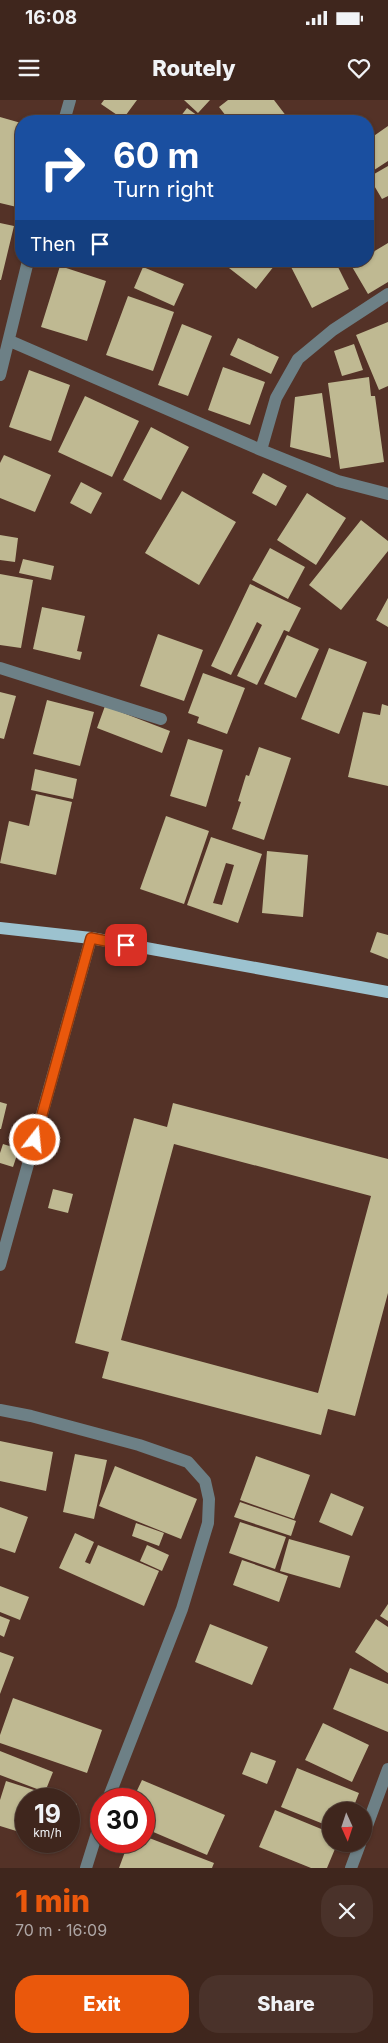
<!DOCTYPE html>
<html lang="en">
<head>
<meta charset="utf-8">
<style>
  body { margin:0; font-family:Inter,sans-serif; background:#4a322a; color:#f1f3f6; height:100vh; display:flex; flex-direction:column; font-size:19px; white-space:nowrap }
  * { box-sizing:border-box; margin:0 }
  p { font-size:16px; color:#ada5a4 }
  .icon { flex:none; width:28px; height:28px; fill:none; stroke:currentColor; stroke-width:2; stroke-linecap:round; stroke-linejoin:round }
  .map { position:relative; height:1768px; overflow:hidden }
  .sheet { display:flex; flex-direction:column; background:#3f261d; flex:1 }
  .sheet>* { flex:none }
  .banner { position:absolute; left:15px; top:15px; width:359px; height:152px; border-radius:20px; box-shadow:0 1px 4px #0004,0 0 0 1px #58433b; background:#1a4fa0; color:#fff; overflow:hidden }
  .needle { width:32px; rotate:177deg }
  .fabs { position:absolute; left:322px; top:1702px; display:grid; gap:10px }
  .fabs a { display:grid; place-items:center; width:50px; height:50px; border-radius:50%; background:#3f261d; box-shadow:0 1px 4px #0004,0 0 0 1px #58433b; font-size:25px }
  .speed { position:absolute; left:15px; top:1688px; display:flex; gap:10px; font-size:25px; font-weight:700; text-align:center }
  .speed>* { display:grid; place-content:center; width:65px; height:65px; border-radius:50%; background:#3f261d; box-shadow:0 1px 4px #0004,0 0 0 1px #58433b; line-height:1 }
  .speed small { font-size:12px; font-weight:400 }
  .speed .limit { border:8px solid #d22; background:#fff; color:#111 }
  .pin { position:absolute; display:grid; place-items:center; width:42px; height:42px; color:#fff; margin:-21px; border-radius:10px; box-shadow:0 2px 8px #0006 }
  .me { position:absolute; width:55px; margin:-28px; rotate:16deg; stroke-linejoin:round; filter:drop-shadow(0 0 4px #0008) }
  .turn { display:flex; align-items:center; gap:18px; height:105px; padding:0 15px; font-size:22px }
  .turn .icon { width:65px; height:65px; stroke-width:2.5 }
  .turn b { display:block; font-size:35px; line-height:42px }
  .then { display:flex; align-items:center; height:48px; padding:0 15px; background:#0003; gap:10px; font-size:19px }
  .round { display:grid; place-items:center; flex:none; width:52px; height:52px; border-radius:20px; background:#4a322a }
  .overview { display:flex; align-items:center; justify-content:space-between; height:85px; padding:0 15px }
  h1 { font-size:30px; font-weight:800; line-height:38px; color:#ea580c }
  .primary-button { display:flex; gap:10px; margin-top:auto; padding:10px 15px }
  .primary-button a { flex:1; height:58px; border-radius:20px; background:#ea580c; color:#fff; font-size:20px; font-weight:800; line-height:58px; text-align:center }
  .primary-button a+a { background:#4a322a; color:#f1f3f6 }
  .status { display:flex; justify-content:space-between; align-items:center; height:35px; padding:0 25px; background:#3f261d; direction:ltr }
  .status svg { height:14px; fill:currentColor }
  header { display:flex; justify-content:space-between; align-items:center; height:65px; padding:0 15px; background:#3f261d; font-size:22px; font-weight:800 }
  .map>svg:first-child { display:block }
  .building { fill:#bfb992; fill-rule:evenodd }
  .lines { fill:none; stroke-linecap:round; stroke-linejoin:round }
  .minor { stroke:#6d8086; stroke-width:12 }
  .major { stroke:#9cc2cf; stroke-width:12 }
  .route-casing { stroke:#983908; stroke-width:12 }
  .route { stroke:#ea580c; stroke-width:9 }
</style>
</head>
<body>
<div class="status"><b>16:08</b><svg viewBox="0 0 49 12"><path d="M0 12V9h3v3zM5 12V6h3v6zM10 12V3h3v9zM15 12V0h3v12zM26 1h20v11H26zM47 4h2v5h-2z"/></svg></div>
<header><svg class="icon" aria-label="menu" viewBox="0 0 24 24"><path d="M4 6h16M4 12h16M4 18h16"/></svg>Routely<svg class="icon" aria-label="heart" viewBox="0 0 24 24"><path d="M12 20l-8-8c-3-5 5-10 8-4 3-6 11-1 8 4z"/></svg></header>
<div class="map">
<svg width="388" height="1768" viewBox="0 0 388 1768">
  <rect width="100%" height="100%" fill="#543227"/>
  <path class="building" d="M104 0H137L123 19 101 4Z
    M184 0H210L198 13Z
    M228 0H274L290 21H230L219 7Z
    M187 8 205 21H177Z
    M0 17 21 23V108L0 103Z
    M388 26V61L368 74V40Z
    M388 66V96L382 99 369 77Z
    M0 123 14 126 1 180H0Z
    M388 143V182L368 194 351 165 357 161H368V155Z
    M220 161H278L256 189Z
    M288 161H335L349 189 312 208Z
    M60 166 106 181 87 241 41 227Z
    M143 167 184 184 174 206 134 188Z
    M128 196 174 212 153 271 106 255Z
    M388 222V286L379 290 356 235Z
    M182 224 212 236 188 296 158 285Z
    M238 238 279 257 271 274 230 255Z
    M354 244 363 270 342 276 334 251Z
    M223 267 265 282 250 325 208 310Z
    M29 270 70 285 51 341 9 327Z
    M369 277 371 296H375L384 362 340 369 328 283Z
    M322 293 331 358 290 347 295 297Z
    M85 296 139 321 112 377 58 352Z
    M151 327 189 347 161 400 123 380Z
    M4 355 51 375 35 412 0 398V363Z
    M263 373 287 386 276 406 252 393Z
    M81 382 102 393 91 414 70 403Z
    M182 391 236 422 199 485 145 453Z
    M307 393 346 418 316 465 277 440Z
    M361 420 388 441V451L341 510 309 485Z
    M0 435 18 438 15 462 0 460Z
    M270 448 305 467 288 499 252 480Z
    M23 459 54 466 51 480 19 473Z
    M0 474 33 480 21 548 0 545Z
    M250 484 301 508 289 532 284 530 257 585 237 576 262 525 257 522 231 575 211 566Z
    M388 498V527L376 520Z
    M42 507 85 516 77 551 82 552 80 560 33 549Z
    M158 534 203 550 184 601 140 586Z
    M287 535 319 549 296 598 264 584Z
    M329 548 367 562 339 634 301 619Z
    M203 573 245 588 227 634 197 623 199 617 188 613Z
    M0 592 16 596 4 639 0 638Z
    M47 600 94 612 80 666 33 654Z
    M382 604 388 606V686L348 677 363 612 380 615Z
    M105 606 170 631 162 653 97 628Z
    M188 639 223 650 206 707 170 696Z
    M259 647 291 658 264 740 232 729 241 702 238 701 246 675 249 676Z
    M35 669 77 679 73 699 31 690Z
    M36 694 72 702 56 775 0 763 9 721 29 726Z
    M166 716 209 731 184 804 140 789Z
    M211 737 262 754 238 823 187 805ZM226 763 234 765 222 805 213 803Z
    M267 751 308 755 303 817 262 813Z
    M377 832 388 835V859L370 852Z
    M0 1002 7 1004 1 1029H0Z
    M173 1003 388 1059V1193L355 1316 328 1309 321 1335 102 1278 109 1252 75 1243 134 1018 167 1027ZM174 1044 371 1096 318 1293 121 1240Z
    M3 1044 19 1049 13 1067 0 1063V1053Z
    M53 1089 73 1094 68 1113 48 1108Z
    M0 1341 53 1352 46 1391 0 1381Z
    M75 1354 107 1360 94 1419 63 1412Z
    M256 1356 310 1375 294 1419 240 1400Z
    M115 1366 197 1399 181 1439 99 1406Z
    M331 1393 364 1407 352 1436 319 1422Z
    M240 1402 296 1421 291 1436 234 1417Z
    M0 1407 28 1417 15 1453 0 1448Z
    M240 1422 286 1437 275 1469 229 1453Z
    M136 1423 164 1433 159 1446 132 1436Z
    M75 1433 94 1442 85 1462 90 1464 98 1445 159 1471 144 1506 59 1468Z
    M289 1439 350 1456 340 1488 280 1471Z
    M147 1445 169 1455 162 1471 140 1461Z
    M242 1460 288 1476 279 1502 233 1485Z
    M0 1486 29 1497 20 1520 0 1512Z
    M388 1504V1521L380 1516Z
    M0 1516 10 1520 4 1537 0 1535Z
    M376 1519 388 1527V1573L355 1552Z
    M210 1524 268 1547 252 1585 195 1562Z
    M0 1552 14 1557 0 1594Z
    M350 1568 388 1584V1632L333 1609Z
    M13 1598 102 1630 87 1673 0 1643V1635Z
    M323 1623 369 1645 352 1682 305 1660Z
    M0 1651 53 1672 45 1692 0 1675Z
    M251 1652 276 1661 267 1684 242 1674Z
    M297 1668 359 1693 352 1711H331V1727L281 1707Z
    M142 1680 225 1715 207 1755 144 1728V1699H133Z
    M6 1681 59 1698V1699H26V1734L0 1726V1700Z
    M69 1701 77 1704 69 1729Z
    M275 1710 331 1733V1744H337L327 1768H311L259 1747Z
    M144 1736 214 1763 212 1768H119L129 1741H144Z"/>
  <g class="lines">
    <path class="minor" d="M64 21 70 0
      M10 241 261 350 338 381 388 394
      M0 275 28 161
      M261 350 276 298 298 259 333 230 388 194
      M0 568 161 619
      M0 1165 91 838
      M0 1310 31 1316 139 1345 188 1362 205 1381 209 1399 208 1423 182 1509 108 1699
      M364 1734 388 1669
      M86 1768 101 1720
      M351 1768 360 1744"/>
    <path class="major" d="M0 828 91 838 388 892"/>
  </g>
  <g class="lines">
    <defs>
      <path id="route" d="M35 1040 91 838 126 845"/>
    </defs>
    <use href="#route" class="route-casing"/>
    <use href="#route" class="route"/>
  </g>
</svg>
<div class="fabs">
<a><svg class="needle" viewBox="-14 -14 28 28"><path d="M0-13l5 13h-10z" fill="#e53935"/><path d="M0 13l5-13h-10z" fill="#ada5a4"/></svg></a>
</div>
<div class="speed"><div>19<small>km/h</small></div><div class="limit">30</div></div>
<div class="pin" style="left:126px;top:845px;background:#d93025"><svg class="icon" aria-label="arrive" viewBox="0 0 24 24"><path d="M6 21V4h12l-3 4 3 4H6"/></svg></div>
<svg class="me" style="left:35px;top:1040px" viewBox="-20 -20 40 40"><circle r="17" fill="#ea580c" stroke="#fff" stroke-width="3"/><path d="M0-11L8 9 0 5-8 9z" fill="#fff"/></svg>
<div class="banner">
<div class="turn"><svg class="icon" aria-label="right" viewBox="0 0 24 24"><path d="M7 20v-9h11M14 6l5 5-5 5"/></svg><div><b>60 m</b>Turn right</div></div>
<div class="then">Then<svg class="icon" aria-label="arrive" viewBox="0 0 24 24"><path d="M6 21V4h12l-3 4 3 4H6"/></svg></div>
</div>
</div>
<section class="sheet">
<div class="overview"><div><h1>1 min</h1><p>70 m · 16:09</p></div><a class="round"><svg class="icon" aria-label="close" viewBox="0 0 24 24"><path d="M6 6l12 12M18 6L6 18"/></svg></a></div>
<div class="primary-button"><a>Exit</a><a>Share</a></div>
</section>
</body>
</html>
